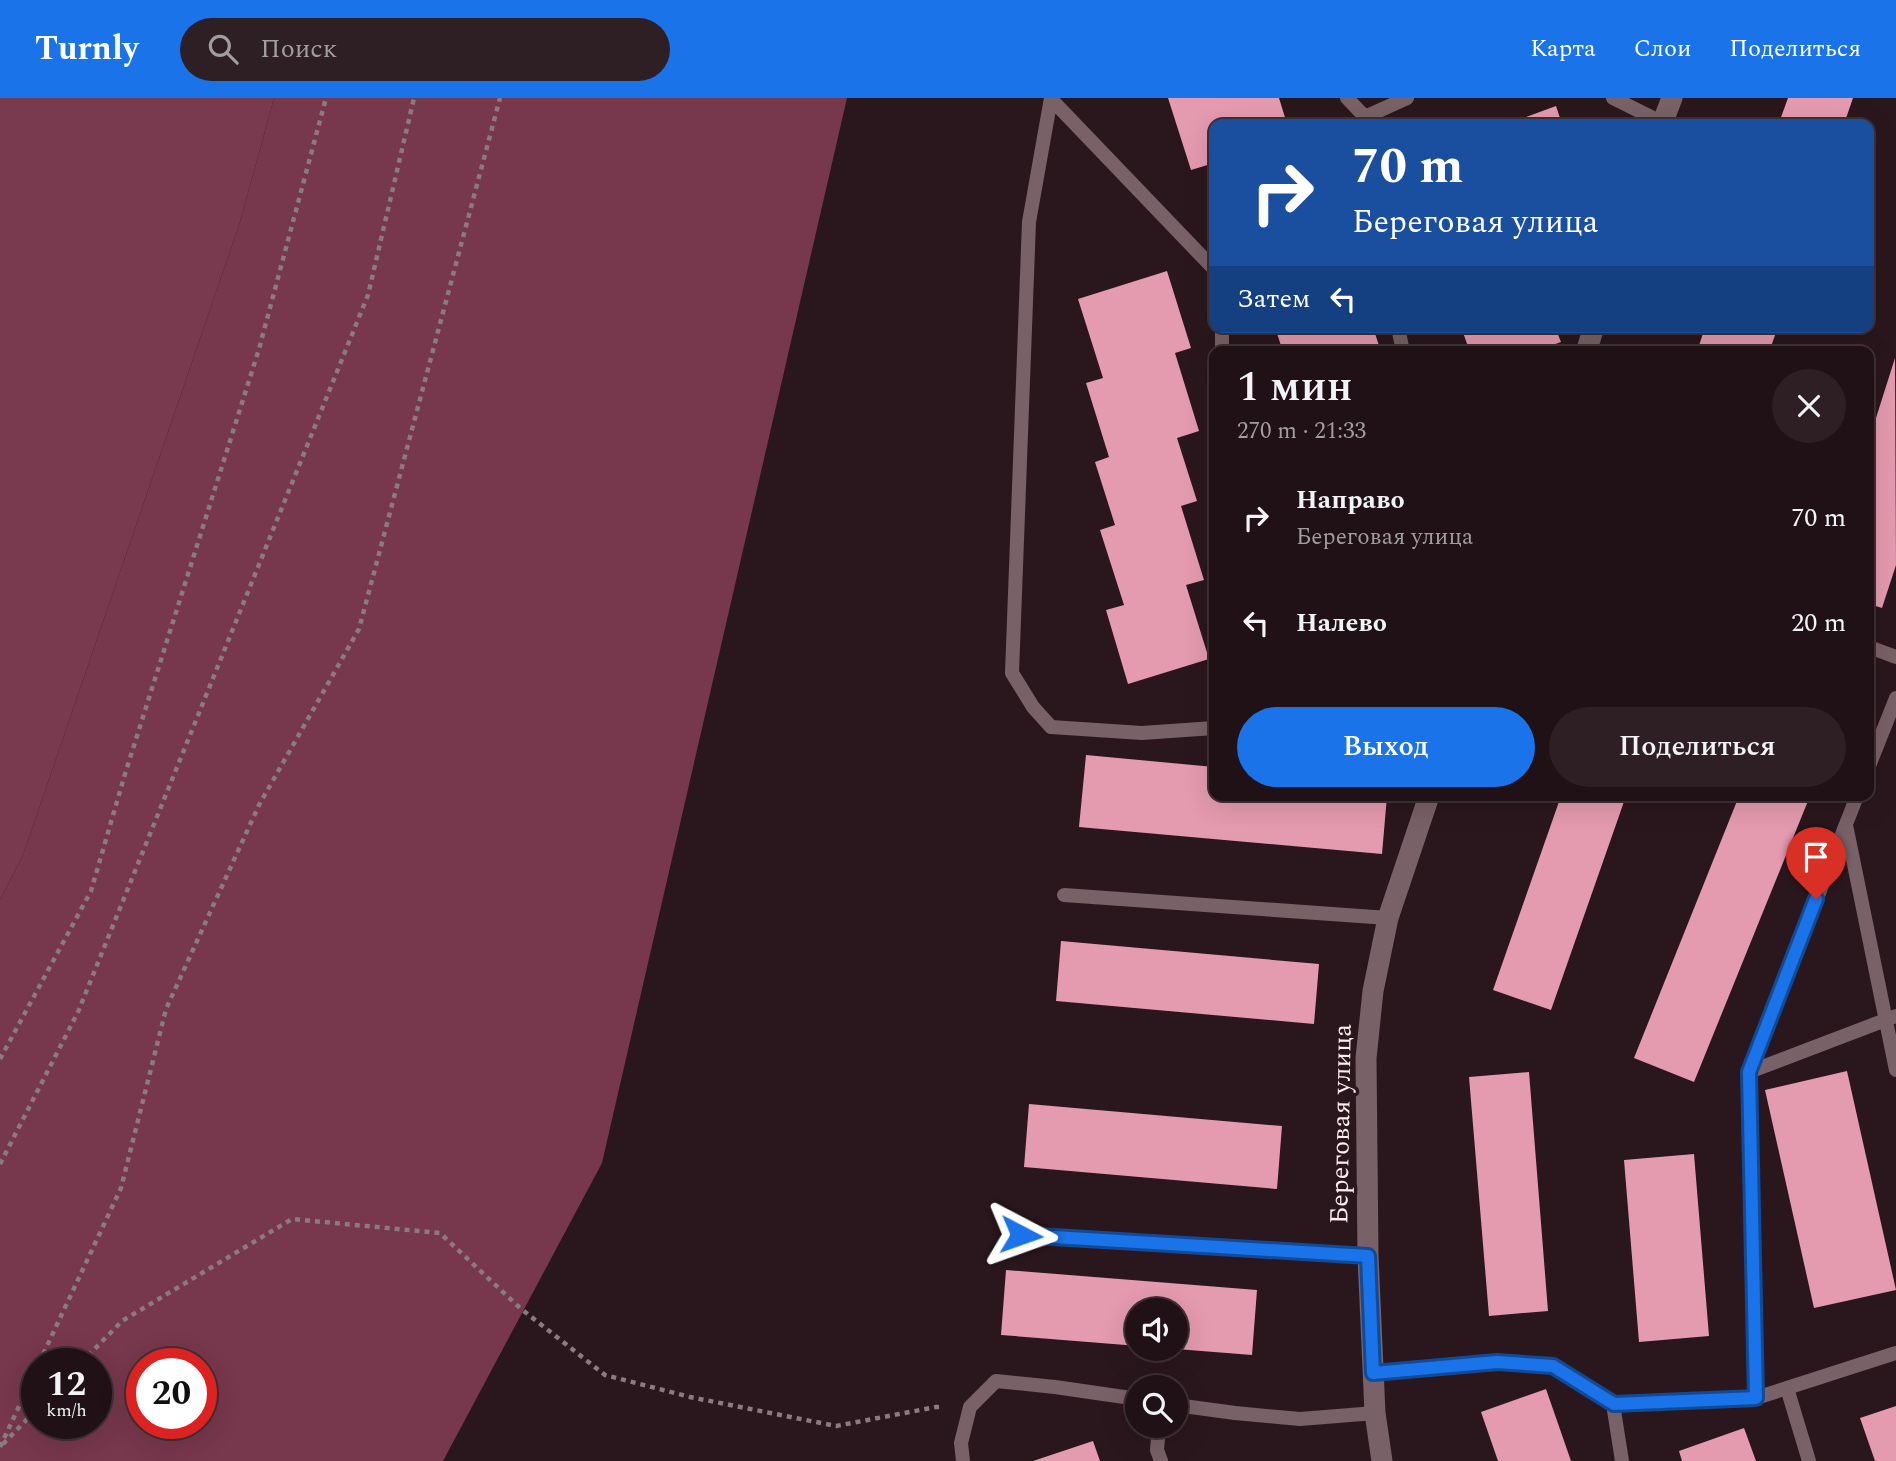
<!DOCTYPE html>
<html lang="ru">
<head>
<meta charset="utf-8">
<style>
  body { margin:0; font-family:Spectral,serif; background:#2d1f23; color:#f1f3f6; height:100vh; display:flex; flex-direction:column; font-size:26px; white-space:nowrap }
  * { box-sizing:border-box; margin:0 }
  p { font-size:23px; color:#a29da1 }
  .icon { flex:none; width:38px; height:38px; fill:none; stroke:currentColor; stroke-width:2; stroke-linecap:round; stroke-linejoin:round }
  .map { position:relative; flex:1; overflow:hidden }
  .sheet { position:absolute; left:1209px; top:248px; width:665px; height:455px; display:flex; flex-direction:column; background:#201116; border-radius:14px; box-shadow:0 7px 28px #0002,0 0 0 2px #3d3135 }
  .sheet>* { flex:none }
  .top-card { position:absolute; left:1209px; top:21px; width:665px; height:214px; border-radius:14px; box-shadow:0 7px 28px #0002,0 0 0 2px #3d3135; background:#1a4fa0; color:#fff; overflow:hidden }
  .controls { position:absolute; left:1125px; top:1200px; display:grid; gap:14px }
  .controls a { display:grid; place-items:center; width:63px; height:63px; border-radius:50%; background:#201116; box-shadow:0 7px 28px #0002,0 0 0 2px #3d3135; font-size:35px }
  .speed { position:absolute; left:21px; top:1250px; display:flex; gap:14px; font-size:35px; font-weight:700; text-align:center }
  .speed>* { display:grid; place-content:center; width:91px; height:91px; border-radius:50%; background:#201116; box-shadow:0 7px 28px #0002,0 0 0 2px #3d3135; line-height:1 }
  .speed small { font-size:18px; font-weight:400 }
  .speed .limit { border:10px solid #d22; background:#fff; color:#111 }
  .pin { position:absolute; display:grid; place-items:center; width:60px; height:60px; color:#fff; margin:-72px -30px; border-radius:50% 50% 50% 0; rotate:-45deg; box-shadow:0 0 7px #0007 }
  .pin .icon { rotate:45deg }
  .me { position:absolute; width:77px; margin:-38px; rotate:94deg; stroke-linejoin:round; filter:drop-shadow(0 0 5px #0008) }
  .turn { display:flex; align-items:center; gap:24px; height:147px; padding:0 28px; font-size:32px }
  .turn .icon { width:91px; height:91px; stroke-width:2.5 }
  .turn b { display:block; font-size:49px; line-height:60px }
  .then { display:flex; align-items:center; height:66px; padding:0 28px; background:#0003; gap:14px; font-size:26px }
  .round { display:grid; place-items:center; flex:none; width:74px; height:74px; border-radius:37px; background:#2d1f23 }
  .headline { display:flex; align-items:center; justify-content:space-between; height:119px; padding:0 28px }
  h1 { font-size:42px; font-weight:600; line-height:52px }
  .action { display:flex; gap:14px; margin-top:auto; padding:14px 28px }
  .action a { flex:1; height:80px; border-radius:42px; background:#1a73e8; color:#fff; font-size:28px; font-weight:600; line-height:80px; text-align:center }
  .action a+a { background:#2d1f23; color:#f1f3f6 }
  ul { padding:0; list-style:none }
  li { display:flex; align-items:center; gap:21px; height:105px; padding:0 28px }
  li div { flex:1 }
  li b { display:block; font-size:26px }
  li em { font-style:normal }
  header { display:flex; align-items:center; gap:42px; box-sizing:border-box; height:98px; padding:0 35px; background:#1a73e8; color:#fff }
  header strong { font-size:33px }
  nav { display:flex; gap:38px; margin-inline-start:auto; font-size:24px }
  .search { width:490px; height:63px; background:#2d1f23; display:flex; align-items:center; gap:18px; box-sizing:border-box; padding:0 24px; border-radius:38px; color:#a29da1; font-size:26px }
  .map>svg:first-child { display:block }
  .forest { fill:#77374c; fill-rule:evenodd }
  .water { fill:#79394e }
  .building { fill:#e49aaf }
  .lines { fill:none; stroke-linecap:round; stroke-linejoin:round }
  .path { stroke:#8b7a7e; stroke-width:4.5; stroke-dasharray:5 5; stroke-linecap:butt }
  .lane { stroke:#786167; stroke-width:14 }
  .street { stroke:#786167; stroke-width:21 }
  .route-casing { stroke:#114b97; stroke-width:18 }
  .route { stroke:#1a73e8; stroke-width:12 }
  .labels { text-anchor:middle; dominant-baseline:central; stroke-width:7; stroke-linejoin:round; paint-order:stroke }
  .street-label { font-size:26px; fill:#fbedf0; stroke:#2a171d }
</style>
</head>
<body>
<header>
<strong>Turnly</strong>
<div class="search"><svg class="icon" aria-label="search" viewBox="0 0 24 24"><circle cx="10" cy="10" r="6"/><path d="M15 15l6 6"/></svg>Поиск</div>
<nav><a>Карта</a><a>Слои</a><a>Поделиться</a></nav>
</header>
<div class="map">
<svg width="1896" height="1363" viewBox="0 0 1896 1363">
  <rect width="100%" height="100%" fill="#2a171d"/>
  <path class="forest" d="M274 0H847L602 1065 443 1363H0V802L23 757 240 124ZM37 1265H96V1325H37ZM142 1265H201V1325H142Z"/>
  <path class="water" d="M0 0H274L240 124 23 757 0 802Z"/>
  <path class="building" d="M1168 0H1279L1287 26H1214V65L1191 72Z
    M1788 0H1853L1844 26H1792L1780 22Z
    M1556 8 1562 26H1507Z
    M1167 173 1191 250 1175 255 1199 333 1177 340 1197 403 1181 408 1204 482 1186 487 1209 561 1128 586 1106 512 1124 507 1100 432 1115 427 1095 364 1109 359 1086 285 1103 280 1078 201Z
    M1275 229H1373L1381 254H1283Z
    M1461 229H1555L1561 244 1533 254H1470Z
    M1705 229H1778L1769 254H1697Z
    M1895 260 1896 467 1882 510 1869 506V342Z
    M1086 657 1214 669V698H1387L1382 756 1079 729Z
    M1561 698H1626L1551 912 1493 892Z
    M1739 698H1810L1694 984 1634 960Z
    M1061 843 1319 866 1314 926 1056 903Z
    M1847 973 1896 1192 1814 1210 1765 992Z
    M1529 974 1548 1213 1489 1218 1469 979Z
    M1029 1006 1282 1028 1277 1091 1024 1069Z
    M1694 1056 1709 1238 1639 1244 1624 1062Z
    M1006 1172 1257 1192 1252 1257 1176 1251V1213H1138V1248L1001 1237Z
    M1546 1291 1571 1363H1498L1481 1314Z
    M1896 1308V1363H1875L1860 1320Z
    M1744 1330 1756 1363H1682L1679 1353Z
    M1093 1343 1100 1363H1033Z"/>
  <g class="lines">
    <path class="path" d="M0 961 91 793 125 676 259 251 326 0
      M0 1066 78 914 368 197 414 0
      M39 1265 121 1090 166 911 259 707 359 531 500 0
      M81 1265 122 1223 292 1121 440 1135 520 1210 605 1277 690 1299 836 1328 936 1309H944
      M3 1346 37 1311
      M0 1349 37 1270"/>
    <path class="lane" d="M1051 0 1029 124 1012 575 1033 609 1051 629 1142 635 1214 630
      M1347 0 1365 19 1407 0
      M1613 0 1663 25
      M1051 1 1214 171
      M1222 229V254
      M1398 229 1403 254
      M1869 549 1896 559
      M1869 668 1896 600
      M1846 727 1896 972
      M1064 797 1388 820
      M1749 974 1896 918
      M1021 1137 1368 1158
      M1373 1275 1497 1264 1553 1268 1613 1306 1756 1300 1896 1255
      M1787 1290 1809 1363
      M1756 1300 1749 974 1857 698
      M1613 1306 1622 1363
      M1176 1307 1235 1315 1300 1321 1375 1315
      M1159 1328 1157 1352 1161 1363
      M963 1363 961 1345 970 1309 996 1283 1055 1289 1138 1301"/>
    <path class="street" d="M1662 26 1672 0
      M1586 254 1594 229
      M1382 1363 1375 1315 1368 1158 1366 960 1373 893 1388 820 1429 698"/>
  </g>
  <g class="lines">
    <defs>
      <path id="route" d="M1021 1137 1368 1158 1373 1275 1497 1264 1553 1268 1614 1306 1756 1300 1749 974 1816 801"/>
    </defs>
    <use href="#route" class="route-casing"/>
    <use href="#route" class="route"/>
  </g>
  <g class="labels">
    <g class="street-label">
      <text transform="translate(1341 1026) rotate(-89)">Береговая улица</text>
    </g>
  </g>
</svg>
<div class="controls">
<a><svg class="icon" aria-label="sound" viewBox="0 0 24 24"><path d="M4 9h4l5-4v14l-5-4H4zM17 9q2 3 0 6"/></svg></a>
<a><svg class="icon" aria-label="search" viewBox="0 0 24 24"><circle cx="10" cy="10" r="6"/><path d="M15 15l6 6"/></svg></a>
</div>
<div class="speed"><div>12<small>km/h</small></div><div class="limit">20</div></div>
<div class="pin" style="left:1816px;top:801px;background:#d93025"><svg class="icon" aria-label="arrive" viewBox="0 0 24 24"><path d="M6 21V4h12l-3 4 3 4H6"/></svg></div>
<svg class="me" style="left:1021px;top:1137px" viewBox="-20 -20 40 40"><path d="M0-17L14 15 0 8-14 15z" fill="#1a73e8" stroke="#fff" stroke-width="4"/></svg>
<div class="top-card">
<div class="turn"><svg class="icon" aria-label="right" viewBox="0 0 24 24"><path d="M7 20v-9h11M14 6l5 5-5 5"/></svg><div><b>70 m</b>Береговая улица</div></div>
<div class="then">Затем<svg class="icon" aria-label="left" viewBox="0 0 24 24"><path d="M17 20v-9H6M10 6l-5 5 5 5"/></svg></div>
</div>
<section class="sheet">
<div class="headline"><div><h1>1 мин</h1><p>270 m · 21:33</p></div><a class="round"><svg class="icon" aria-label="close" viewBox="0 0 24 24"><path d="M6 6l12 12M18 6L6 18"/></svg></a></div>
<ul>
<li><svg class="icon" aria-label="right" viewBox="0 0 24 24"><path d="M7 20v-9h11M14 6l5 5-5 5"/></svg><div><b>Направо</b><p>Береговая улица</p></div><em>70 m</em></li>
<li><svg class="icon" aria-label="left" viewBox="0 0 24 24"><path d="M17 20v-9H6M10 6l-5 5 5 5"/></svg><div><b>Налево</b></div><em>20 m</em></li>
</ul>
<div class="action"><a>Выход</a><a>Поделиться</a></div>
</section>
</div>
</body>
</html>
